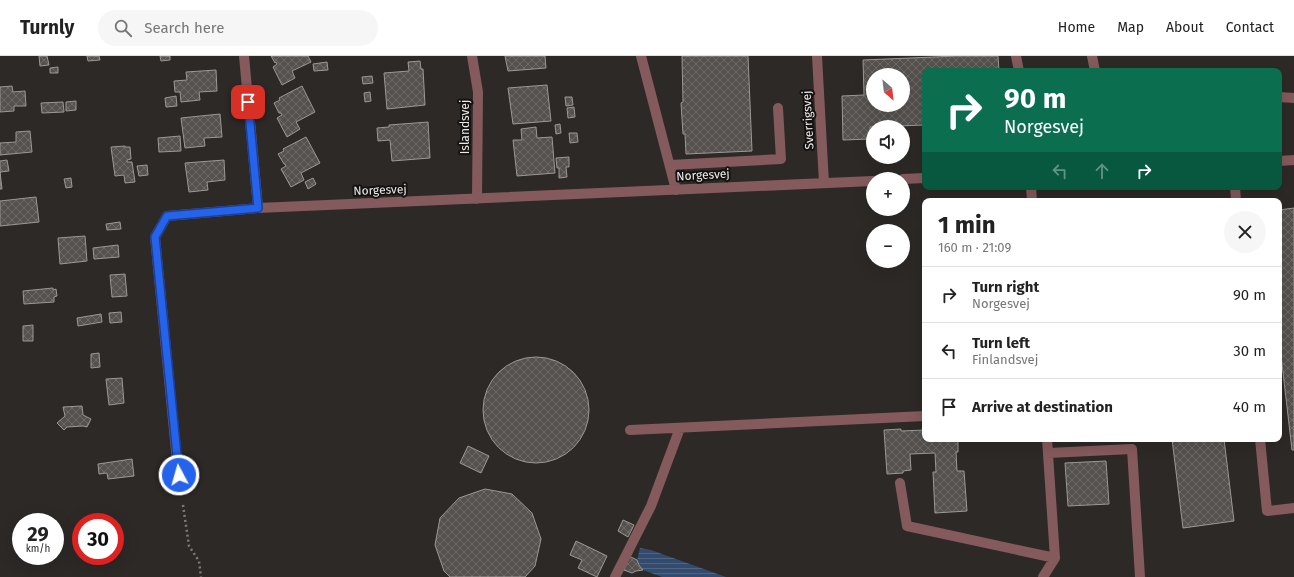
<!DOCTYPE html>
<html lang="en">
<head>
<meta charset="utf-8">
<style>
  body { margin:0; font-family:"Fira Sans",sans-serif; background:#f6f6f6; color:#222; height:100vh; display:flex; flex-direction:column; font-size:15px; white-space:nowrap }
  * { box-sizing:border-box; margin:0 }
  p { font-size:13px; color:#767676 }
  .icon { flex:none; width:22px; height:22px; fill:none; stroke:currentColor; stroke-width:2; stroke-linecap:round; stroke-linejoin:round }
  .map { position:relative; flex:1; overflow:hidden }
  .sheet { position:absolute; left:922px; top:142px; width:360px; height:244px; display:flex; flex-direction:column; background:#fff; border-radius:8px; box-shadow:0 4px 16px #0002 }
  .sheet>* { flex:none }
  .top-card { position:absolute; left:922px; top:12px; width:360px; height:122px; border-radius:8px; box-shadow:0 4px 16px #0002; background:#0b6e4f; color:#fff; overflow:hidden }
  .needle { width:26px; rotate:152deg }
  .tools { position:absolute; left:866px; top:12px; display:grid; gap:8px }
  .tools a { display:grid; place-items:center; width:44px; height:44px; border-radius:50%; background:#fff; box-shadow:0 4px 16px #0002; font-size:20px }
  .speed { position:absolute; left:12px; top:457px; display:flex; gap:8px; font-size:20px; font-weight:700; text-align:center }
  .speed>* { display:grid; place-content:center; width:52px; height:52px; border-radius:50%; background:#fff; box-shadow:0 4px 16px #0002; line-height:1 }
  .speed small { font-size:10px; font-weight:400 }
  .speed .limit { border:6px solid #d22; background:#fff; color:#111 }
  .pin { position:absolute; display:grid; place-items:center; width:34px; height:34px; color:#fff; margin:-17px; border-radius:8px; box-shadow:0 2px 6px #0006 }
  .me { position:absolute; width:44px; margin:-22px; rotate:354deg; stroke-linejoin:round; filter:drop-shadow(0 0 3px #0008) }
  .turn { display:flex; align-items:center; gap:14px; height:84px; padding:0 16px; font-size:18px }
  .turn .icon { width:52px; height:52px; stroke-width:2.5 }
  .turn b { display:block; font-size:28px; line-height:34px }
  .lanes { display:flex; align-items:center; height:38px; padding:0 16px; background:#0003; justify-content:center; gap:20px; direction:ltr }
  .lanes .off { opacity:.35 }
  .round { display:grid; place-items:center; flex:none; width:42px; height:42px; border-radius:21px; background:#f6f6f6 }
  .head { display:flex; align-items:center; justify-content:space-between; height:68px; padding:0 16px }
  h1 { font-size:24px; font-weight:700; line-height:30px }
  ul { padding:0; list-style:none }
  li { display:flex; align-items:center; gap:12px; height:56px; padding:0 16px; border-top:1px solid #e0e0e0 }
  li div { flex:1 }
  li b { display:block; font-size:15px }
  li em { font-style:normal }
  header { display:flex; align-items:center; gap:24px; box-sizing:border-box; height:56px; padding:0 20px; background:#fff; border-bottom:1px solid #e0e0e0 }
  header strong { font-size:19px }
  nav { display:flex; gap:22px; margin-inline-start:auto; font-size:14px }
  .search { width:280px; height:36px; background:#f6f6f6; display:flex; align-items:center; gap:10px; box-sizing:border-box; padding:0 14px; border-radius:22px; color:#767676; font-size:15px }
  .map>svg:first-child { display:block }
  .water { fill:url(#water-rules) }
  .building { fill:url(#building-cross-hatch); stroke:#9c9895; fill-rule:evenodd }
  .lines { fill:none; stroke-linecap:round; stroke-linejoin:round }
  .path { stroke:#7e7c7a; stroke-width:2.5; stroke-dasharray:2 3; stroke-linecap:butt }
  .lane { stroke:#855a5c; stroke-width:10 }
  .street { stroke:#855a5c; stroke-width:10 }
  .route-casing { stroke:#184099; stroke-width:10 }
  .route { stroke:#2563eb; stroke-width:7 }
  .labels { text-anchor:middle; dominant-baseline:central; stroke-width:4; stroke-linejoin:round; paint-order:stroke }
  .street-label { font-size:12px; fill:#eceae9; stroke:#131211 }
</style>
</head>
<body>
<header>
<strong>Turnly</strong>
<div class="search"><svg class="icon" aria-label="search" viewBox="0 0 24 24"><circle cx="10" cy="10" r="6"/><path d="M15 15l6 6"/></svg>Search here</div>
<nav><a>Home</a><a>Map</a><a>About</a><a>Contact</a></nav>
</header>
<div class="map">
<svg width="1294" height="521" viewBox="0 0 1294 521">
  <defs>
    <pattern id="water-rules" width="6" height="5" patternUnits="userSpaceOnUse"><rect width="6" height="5" fill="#334b6e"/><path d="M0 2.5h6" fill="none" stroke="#516583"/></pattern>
    <pattern id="building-cross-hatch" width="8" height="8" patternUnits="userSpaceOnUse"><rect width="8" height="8" fill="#55514f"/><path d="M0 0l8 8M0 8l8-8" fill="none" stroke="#6e6a68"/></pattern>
  </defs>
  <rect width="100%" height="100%" fill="#2c2927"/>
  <path class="water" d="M640 492 651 494 726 521H662L643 514 637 504Z"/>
  <path class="building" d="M39 0H47L49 9 40 10Z
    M87 0H99L100 4 88 5Z
    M160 0H170V4L161 5Z
    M271 0H308L311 6 292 15 295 22 282 29 273 11 277 8 276 6 275 7Z
    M505 0H545L546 12 508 15Z
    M682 0H748L752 95 686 98 685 78H683L681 47 683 46Z
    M957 0H998L999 15H925V69L870 71V83L843 84 842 40 864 39 863 4ZM873 19H903V49H873Z
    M420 5 421 13H423L425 49 387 53 384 17 409 15 408 6Z
    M327 6 328 14 314 15 313 8Z
    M58 11V17H50V12Z
    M216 14 217 35 199 36 200 44 181 46 180 36H175L174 25 187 24 186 16Z
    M372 20 373 27 363 28 362 21Z
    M547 29 551 65 513 68 508 32Z
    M12 30 13 36 25 35 26 50H14V55L0 56V31Z
    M302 30 315 56 296 66 300 73 287 81 277 62 282 59 281 57H279L274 47 280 44 279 42Z
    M370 36 371 45 365 46 364 37Z
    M176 40 177 50 166 51 165 42Z
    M565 41H572L573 49 566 50Z
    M76 45V54L66 55V46Z
    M63 46 64 56 42 57 41 47Z
    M574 51 575 61 568 62 567 52Z
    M220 58 222 81 204 82 205 90 185 92 181 62Z
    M428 66 430 102 392 105 390 84 378 85 377 72 389 71V69Z
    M560 68 561 77 556 78 555 69Z
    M536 71 537 82 552 81 555 117 517 120 513 84H522L521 73Z
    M30 75 32 96 0 99V87L16 86V76Z
    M569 77H577L578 86 570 87Z
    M180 80 181 95 159 96 158 82Z
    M306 81 320 107 301 117 304 124 291 131 281 113 286 110 285 108H284L278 98 284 95 283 93Z
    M125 90V91H130L131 103 127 104V106H132L135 126 125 127 124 119 115 120 111 91Z
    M569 101V111H566L567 121 559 122V112H557L556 102Z
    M7 104 9 115 0 116 2 133H0V105Z
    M224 104 225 124 207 126 208 134 189 136 185 107Z
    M147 109 148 119 139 120 137 110Z
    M71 122 72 131 66 132 64 123Z
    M313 122 316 128 308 133 305 126Z
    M36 141 39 166 0 170V145Z
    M1294 152V394H1292L1279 282V154Z
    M120 166 121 173 107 174 106 168Z
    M85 180 87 205 60 208 58 182Z
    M118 189 119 201 94 203 93 192Z
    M125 218 127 240 112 241 110 219Z
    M53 232V234L56 233 57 240 54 241V246L24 248 23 235Z
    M121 256 122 266 110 267 109 257Z
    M101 258 102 266 78 270 77 262Z
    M33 269V285H23V270Z
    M99 297 100 311 91 312V298Z
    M483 354a53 53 0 1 1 106 0a53 53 0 1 1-106 0Z
    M122 322 124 347 109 349 106 323Z
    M82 350 83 359 91 363 87 371 83 370 67 371 64 374 57 367 65 360 63 351Z
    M901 373V375L925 374V383H958V396H956L957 415H964L967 455 935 457 933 416H936L935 397 910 398 911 414 903 415V417L887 418 884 374Z
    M1172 383H1224L1234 465 1183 472Z
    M468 390 489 400 481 417 460 407Z
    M132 403 134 420 108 423 107 417 99 418 98 408Z
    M1106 405 1109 448 1068 450 1065 407Z
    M485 433 512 438 532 457 541 483 535 510 525 521H450L444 515 435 489 440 462 459 442Z
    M623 464 634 469 628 481 618 475Z
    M576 485 607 500 597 521 578 512 582 504 570 499Z
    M629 500 637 504 639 509 643 514 636 515 632 517 624 514Z"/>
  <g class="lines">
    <path class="path" d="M183 449 189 490 199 505 201 521"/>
    <path class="lane" d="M641 0 676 134
      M1016 0 1019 15
      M1279 41 1294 42
      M670 109 781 103 778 52
      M1031 131 1032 145
      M1235 131 1236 145
      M630 374 925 360
      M1260 383 1267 455 1294 452
      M1048 397 1132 393 1140 521
      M900 427 907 470 1055 502
      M615 521 651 450 680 372
      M1043 521 1055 502 1047 383"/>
    <path class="street" d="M244 0 258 152
      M472 0 478 36 477 143
      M817 0 824 127
      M1092 0 1095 15
      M1279 105 1294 104
      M903 123 925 122
      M180 435 155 181 167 160 258 152 873 125"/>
  </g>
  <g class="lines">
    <defs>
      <path id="route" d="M179 419 155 181 167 160 258 152 248 46"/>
    </defs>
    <use href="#route" class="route-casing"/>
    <use href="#route" class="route"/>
  </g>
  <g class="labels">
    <g class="street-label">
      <text transform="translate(808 64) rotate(-93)">Sverrigsvej</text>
      <text transform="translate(465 71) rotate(-90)">Islandsvej</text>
      <text transform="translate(703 119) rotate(-3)">Norgesvej</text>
      <text transform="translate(380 134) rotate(-2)">Norgesvej</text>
    </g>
  </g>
</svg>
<div class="tools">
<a><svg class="needle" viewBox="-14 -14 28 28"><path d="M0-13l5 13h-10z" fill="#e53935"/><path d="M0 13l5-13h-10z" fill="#767676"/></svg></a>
<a><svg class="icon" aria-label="sound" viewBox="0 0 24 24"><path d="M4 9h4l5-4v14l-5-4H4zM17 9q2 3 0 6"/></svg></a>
<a>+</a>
<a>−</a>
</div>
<div class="speed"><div>29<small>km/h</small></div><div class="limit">30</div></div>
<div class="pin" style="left:248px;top:46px;background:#d93025"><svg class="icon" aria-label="arrive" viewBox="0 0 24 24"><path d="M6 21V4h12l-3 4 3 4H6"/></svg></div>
<svg class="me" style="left:179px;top:419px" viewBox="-20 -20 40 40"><circle r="17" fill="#2563eb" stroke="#fff" stroke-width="3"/><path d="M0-11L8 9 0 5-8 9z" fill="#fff"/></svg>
<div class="top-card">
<div class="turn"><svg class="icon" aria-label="right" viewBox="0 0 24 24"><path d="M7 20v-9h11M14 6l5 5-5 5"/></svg><div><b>90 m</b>Norgesvej</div></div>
<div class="lanes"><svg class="icon off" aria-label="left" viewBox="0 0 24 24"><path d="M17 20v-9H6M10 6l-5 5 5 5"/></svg><svg class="icon off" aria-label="ahead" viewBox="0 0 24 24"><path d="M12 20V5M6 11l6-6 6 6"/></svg><svg class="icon" aria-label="right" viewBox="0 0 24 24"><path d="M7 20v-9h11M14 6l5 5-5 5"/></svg></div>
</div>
<section class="sheet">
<div class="head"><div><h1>1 min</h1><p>160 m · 21:09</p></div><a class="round"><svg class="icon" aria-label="close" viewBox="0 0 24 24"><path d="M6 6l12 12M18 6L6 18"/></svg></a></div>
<ul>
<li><svg class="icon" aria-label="right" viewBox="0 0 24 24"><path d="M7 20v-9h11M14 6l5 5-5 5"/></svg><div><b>Turn right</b><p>Norgesvej</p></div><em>90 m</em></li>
<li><svg class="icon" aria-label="left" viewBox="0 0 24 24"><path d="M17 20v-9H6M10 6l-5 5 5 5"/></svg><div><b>Turn left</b><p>Finlandsvej</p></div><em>30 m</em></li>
<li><svg class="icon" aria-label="arrive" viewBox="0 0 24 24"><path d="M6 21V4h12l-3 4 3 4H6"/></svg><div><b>Arrive at destination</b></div><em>40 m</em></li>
</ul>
</section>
</div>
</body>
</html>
